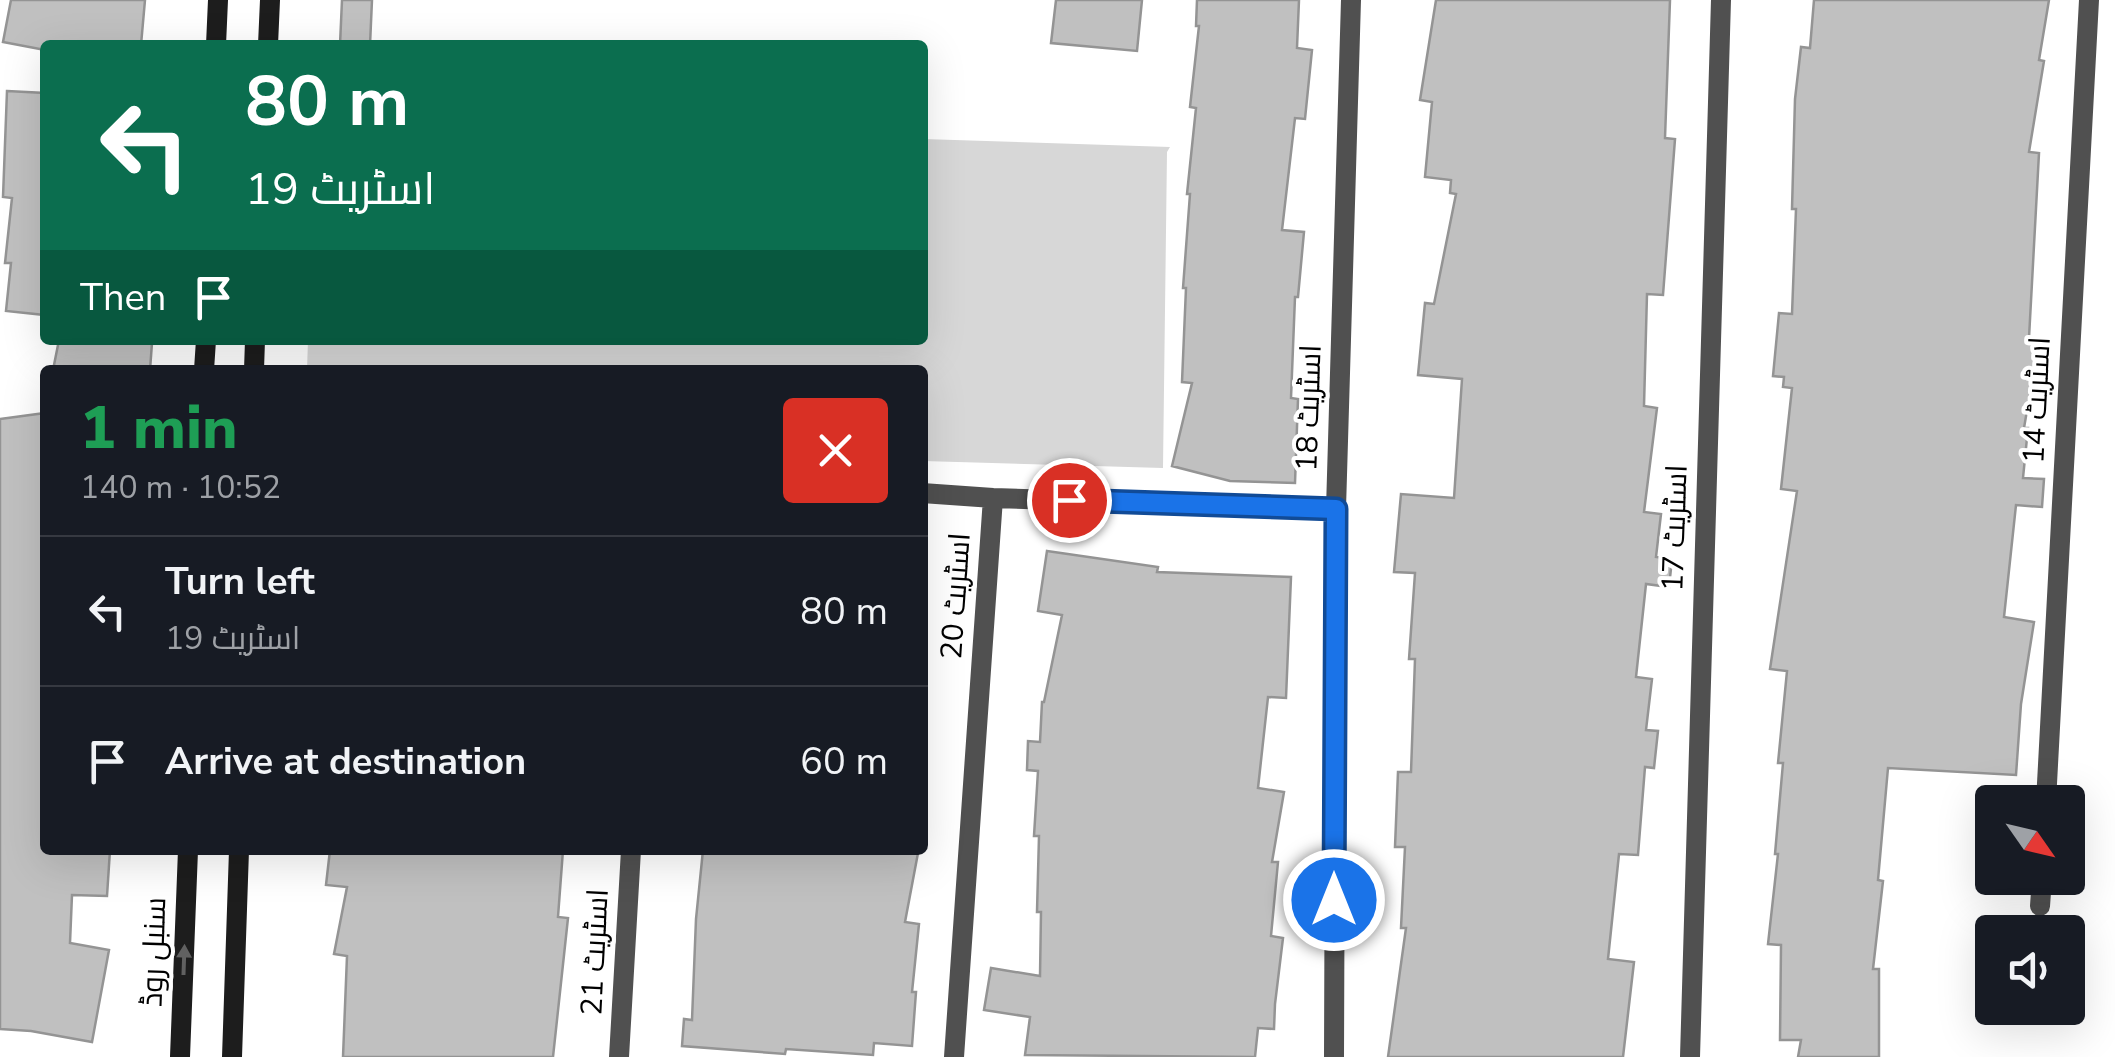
<!DOCTYPE html>
<html lang="en">
<head>
<meta charset="utf-8">
<style>
  body { margin:0; font-family:"Nunito Sans",Cairo,sans-serif; background:#20242c; color:#f1f3f6; height:100vh; display:flex; flex-direction:column; font-size:38px; white-space:nowrap }
  * { box-sizing:border-box; margin:0 }
  p { font-size:32px; color:#9ea1a6 }
  .icon { flex:none; width:55px; height:55px; fill:none; stroke:currentColor; stroke-width:2; stroke-linecap:round; stroke-linejoin:round }
  .map { position:relative; flex:1; overflow:hidden }
  .drawer { position:absolute; left:40px; top:365px; width:888px; height:490px; display:flex; flex-direction:column; background:#171b24; border-radius:10px; box-shadow:0 10px 40px #0002 }
  .drawer>* { flex:none }
  .top-card { position:absolute; left:40px; top:40px; width:888px; height:305px; border-radius:10px; box-shadow:0 10px 40px #0002; background:#0b6e4f; color:#fff; overflow:hidden }
  .needle { width:65px; rotate:124deg }
  .controls { position:absolute; left:1975px; top:785px; display:grid; gap:20px }
  .controls a { display:grid; place-items:center; width:110px; height:110px; border-radius:10px; background:#171b24; box-shadow:0 10px 40px #0002; font-size:50px }
  .pin { position:absolute; display:grid; place-items:center; width:85px; height:85px; color:#fff; margin:-42px; border:5px solid #fff; border-radius:50%; box-shadow:0 2px 10px #0007 }
  .me { position:absolute; width:110px; margin:-55px; rotate:0deg; stroke-linejoin:round; filter:drop-shadow(0 0 8px #0008) }
  .turn { display:flex; align-items:center; gap:35px; height:210px; padding:0 40px; font-size:45px }
  .turn .icon { width:130px; height:130px; stroke-width:2.5 }
  .turn b { display:block; font-size:70px; line-height:85px }
  .then { display:flex; align-items:center; height:95px; padding:0 40px; background:#0003; gap:20px; font-size:38px }
  .round { display:grid; place-items:center; flex:none; width:105px; height:105px; border-radius:10px; background:#20242c }
  .head { display:flex; align-items:center; justify-content:space-between; height:170px; padding:0 40px }
  h1 { font-size:60px; font-weight:800; line-height:75px; color:#1e9e55 }
  ul { padding:0; list-style:none }
  li { display:flex; align-items:center; gap:30px; height:150px; padding:0 40px; border-top:2px solid #363941 }
  li div { flex:1 }
  li b { display:block; font-size:38px }
  li em { font-style:normal }
  .map>svg:first-child { display:block }
  .green { fill:#d7d7d7 }
  .building { fill:#c0c0c0; stroke:#949494; stroke-width:2.5 }
  .lines { fill:none; stroke-linecap:round; stroke-linejoin:round }
  .street { stroke:#505050; stroke-width:20 }
  .secondary { stroke:#1d1d1d; stroke-width:20 }
  .oneway { fill:#616161 }
  .route-casing { stroke:#114b97; stroke-width:25 }
  .route { stroke:#1a73e8; stroke-width:18 }
  .labels { text-anchor:middle; dominant-baseline:central; stroke-width:8; stroke-linejoin:round; paint-order:stroke }
  .street-label { font-size:30px; fill:#000; stroke:#fff }
</style>
</head>
<body>
<div class="map">
<svg width="2115" height="1057" viewBox="0 0 2115 1057">
  <rect width="100%" height="100%" fill="#fff"/>
  <path class="green" d="M923 139 1170 147 1167 152 1163 468 923 461 922 370H307L308 340H922Z"/>
  <path class="building" d="M11 0H145L141 45H45V50L3 42Z
    M342 0H372L370 45H340Z
    M1056 0H1142L1137 51 1051 43Z
    M1197 0H1299L1297 48 1312 50 1305 119 1295 118 1282 230 1304 232 1298 297H1295L1291 398 1298 399 1295 483 1230 481 1172 466 1192 383 1182 382 1186 288H1183L1190 194H1187L1196 108 1190 107 1199 26H1196Z
    M1436 0H1670L1665 138 1675 139 1663 295 1647 294 1644 406 1657 408 1644 512 1661 514 1656 557 1672 559 1669 587 1646 584 1636 677 1652 679 1646 730 1658 731 1654 768 1645 767 1638 855 1619 854 1608 959 1634 962 1623 1057H1388L1406 928H1401L1405 847H1395L1398 772H1411L1415 659H1409L1415 573 1394 572 1401 494 1454 498 1462 379 1418 375 1425 303 1434 304 1456 194 1450 193 1451 180 1425 177 1432 102 1420 100Z
    M1814 0H2049L2039 60 2044 61 2029 152 2039 153 2029 338 2039 340 2024 428H2028L2023 478 2044 479 2042 507 2016 505 2004 617 2034 622 2021 704 2016 775 1888 768 1878 880 1883 881 1873 969H1879V1057H1798L1801 1040H1780L1781 945 1768 944 1778 854H1775L1783 763H1778L1787 671 1770 669 1797 491 1781 489 1792 388 1783 387 1784 377 1773 376 1779 313 1792 314 1796 209H1792L1795 99 1801 47 1810 48Z
    M7 91 45 93V315L6 311 11 263H5L12 198 3 197Z
    M59 340 152 343 150 370H53Z
    M45 413V850H110L107 896 72 895 70 943 109 950 92 1042 31 1031 0 1029V419Z
    M1047 551 1158 567 1157 572 1291 577 1286 698 1268 697 1258 788 1284 792 1272 862H1278L1271 936 1283 938 1275 1004 1274 1029 1258 1028 1255 1057 1025 1055 1030 1017 984 1010 991 968 1040 976 1041 912H1037L1039 836H1034L1038 771 1027 770 1028 741 1040 742 1042 702H1044L1062 615 1038 611Z
    M330 850H563L558 917 568 918 553 1057H343L347 956 334 954 347 887 326 885Z
    M703 850H902L918 853 905 922 919 924 912 992H916L912 1046 874 1043 873 1055 786 1049 785 1054 682 1046 684 1019 692 1020 696 919Z"/>
  <g class="lines">
    <path class="street" d="M922 493 993 498 1336 509
      M2046 802 2089 0
      M2040 906 2042 878
      M619 1057 631 850
      M954 1057 993 498
      M1334 1057 1336 509 1351 0
      M1690 1057 1721 0"/>
    <path class="secondary" d="M216 45 218 0
      M268 45 270 0
      M204 370 206 340
      M254 370 255 340
      M180 1057 188 850
      M232 1057 239 850"/>
  </g>
  <defs><path id="oneway-solid" d="M-6-.8H1V-3.2L6.5 0L1 3.2V.8H-6Z" transform="scale(2.5)"/></defs>
  <use class="oneway" href="#oneway-solid" transform="translate(184 960) rotate(-88)"/>
  <g class="lines">
    <defs>
      <path id="route" d="M1069 500 1336 509 1334 900"/>
    </defs>
    <use href="#route" class="route-casing"/>
    <use href="#route" class="route"/>
  </g>
  <g class="labels">
    <g class="street-label">
      <text transform="translate(2037 400) rotate(-87)">اسٹریٹ 14</text>
      <text transform="translate(1309 408) rotate(-88)">اسٹریٹ 18</text>
      <text transform="translate(1675 528) rotate(-88)">اسٹریٹ 17</text>
      <text transform="translate(956 596) rotate(-86)">اسٹریٹ 20</text>
      <text transform="translate(154 952) rotate(-88)">سنبل روڈ</text>
      <text transform="translate(595 952) rotate(-87)">اسٹریٹ 21</text>
    </g>
  </g>
</svg>
<div class="controls">
<a><svg class="needle" viewBox="-14 -14 28 28"><path d="M0-13l5 13h-10z" fill="#e53935"/><path d="M0 13l5-13h-10z" fill="#9ea1a6"/></svg></a>
<a><svg class="icon" aria-label="sound" viewBox="0 0 24 24"><path d="M4 9h4l5-4v14l-5-4H4zM17 9q2 3 0 6"/></svg></a>
</div>
<div class="pin" style="left:1069px;top:500px;background:#d93025"><svg class="icon" aria-label="arrive" viewBox="0 0 24 24"><path d="M6 21V4h12l-3 4 3 4H6"/></svg></div>
<svg class="me" style="left:1334px;top:900px" viewBox="-20 -20 40 40"><circle r="17" fill="#1a73e8" stroke="#fff" stroke-width="3"/><path d="M0-11L8 9 0 5-8 9z" fill="#fff"/></svg>
<div class="top-card">
<div class="turn"><svg class="icon" aria-label="left" viewBox="0 0 24 24"><path d="M17 20v-9H6M10 6l-5 5 5 5"/></svg><div><b>80 m</b>اسٹریٹ 19</div></div>
<div class="then">Then<svg class="icon" aria-label="arrive" viewBox="0 0 24 24"><path d="M6 21V4h12l-3 4 3 4H6"/></svg></div>
</div>
<section class="drawer">
<div class="head"><div><h1>1 min</h1><p>140 m · 10:52</p></div><a class="round" style="background:#d93025;color:#fff"><svg class="icon" aria-label="close" viewBox="0 0 24 24"><path d="M6 6l12 12M18 6L6 18"/></svg></a></div>
<ul>
<li><svg class="icon" aria-label="left" viewBox="0 0 24 24"><path d="M17 20v-9H6M10 6l-5 5 5 5"/></svg><div><b>Turn left</b><p>اسٹریٹ 19</p></div><em>80 m</em></li>
<li><svg class="icon" aria-label="arrive" viewBox="0 0 24 24"><path d="M6 21V4h12l-3 4 3 4H6"/></svg><div><b>Arrive at destination</b></div><em>60 m</em></li>
</ul>
</section>
</div>
</body>
</html>
